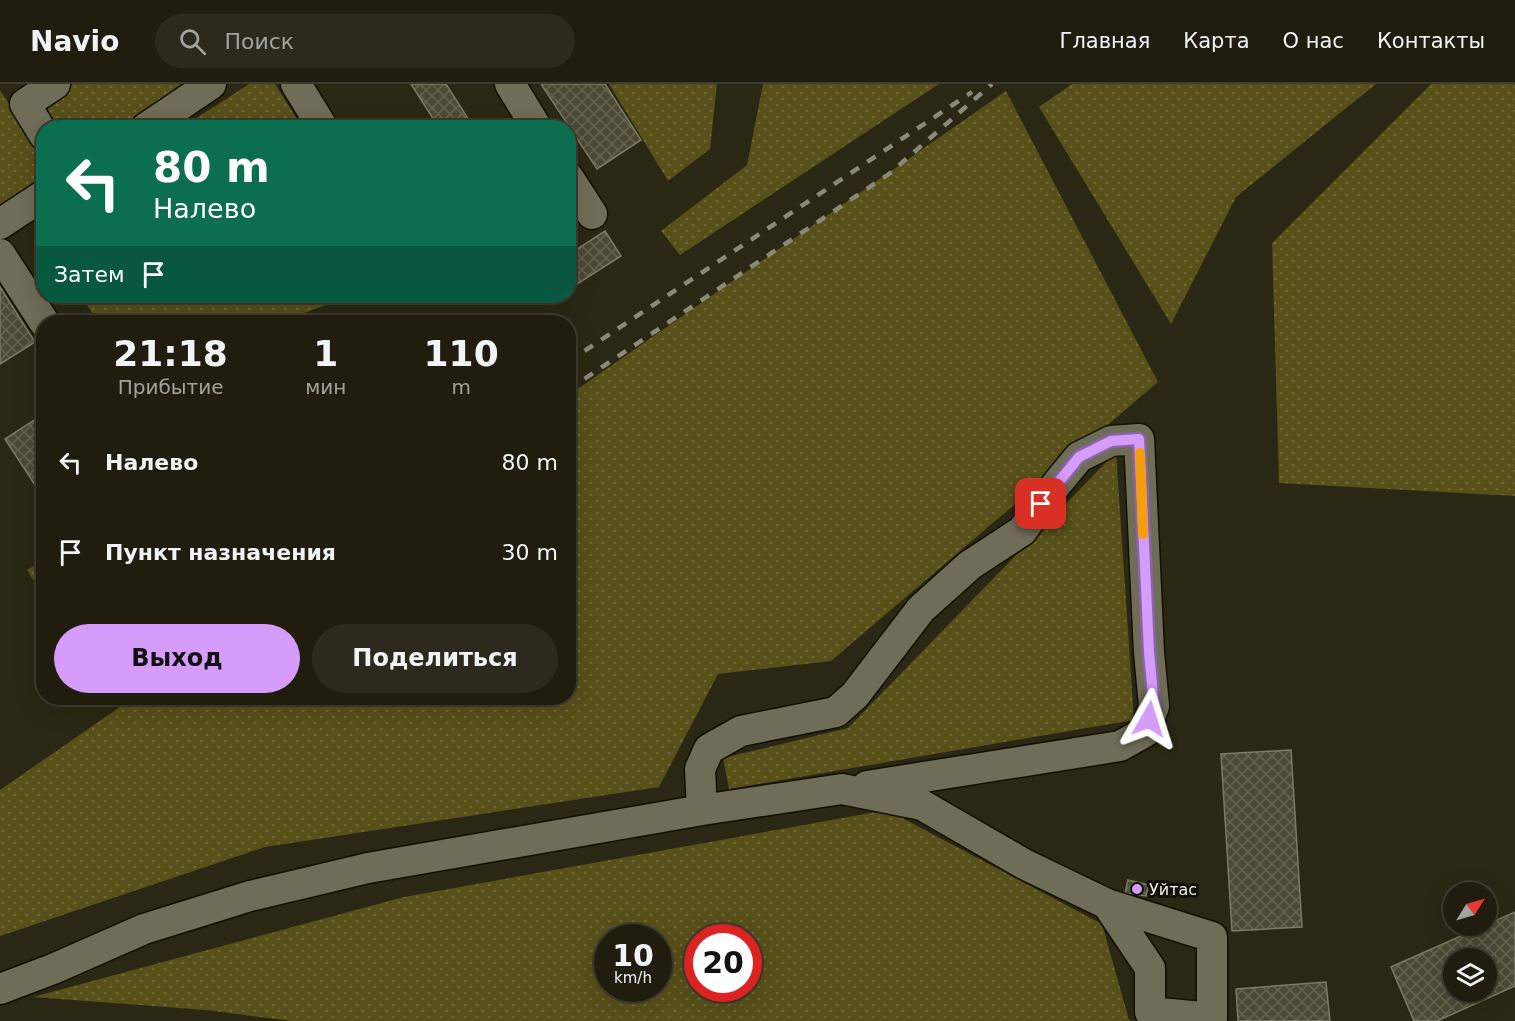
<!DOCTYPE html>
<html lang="ru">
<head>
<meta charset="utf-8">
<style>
  body { margin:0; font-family:"DejaVu Sans",sans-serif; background:#2d2a1d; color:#f1f3f6; height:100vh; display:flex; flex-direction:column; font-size:22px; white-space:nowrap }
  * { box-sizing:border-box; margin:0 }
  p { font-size:20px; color:#a2a29e }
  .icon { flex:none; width:33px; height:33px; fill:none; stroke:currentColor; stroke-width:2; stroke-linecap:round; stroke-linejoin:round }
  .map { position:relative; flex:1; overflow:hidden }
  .details { position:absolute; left:36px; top:231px; width:540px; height:390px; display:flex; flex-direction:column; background:#201d0f; border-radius:24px; box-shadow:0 6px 24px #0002,0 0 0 2px #3d3b2f }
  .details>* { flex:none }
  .banner { position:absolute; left:36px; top:36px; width:540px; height:183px; border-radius:24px; box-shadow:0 6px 24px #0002,0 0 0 2px #3d3b2f; background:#0b6e4f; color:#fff; overflow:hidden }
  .needle { width:39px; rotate:53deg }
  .controls { position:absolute; left:1443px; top:798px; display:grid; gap:12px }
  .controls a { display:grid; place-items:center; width:54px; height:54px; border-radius:50%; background:#201d0f; box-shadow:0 6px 24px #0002,0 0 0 2px #3d3b2f; font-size:30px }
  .speed { position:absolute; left:594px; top:840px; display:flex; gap:12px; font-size:30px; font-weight:700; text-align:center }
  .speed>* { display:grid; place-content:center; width:78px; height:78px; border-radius:50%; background:#201d0f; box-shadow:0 6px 24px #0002,0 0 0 2px #3d3b2f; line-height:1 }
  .speed small { font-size:15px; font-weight:400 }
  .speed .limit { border:9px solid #d22; background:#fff; color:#111 }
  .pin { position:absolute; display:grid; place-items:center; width:51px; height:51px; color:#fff; margin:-26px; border-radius:12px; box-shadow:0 3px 9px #0006 }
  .me { position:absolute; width:66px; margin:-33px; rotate:6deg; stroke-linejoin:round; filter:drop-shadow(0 0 4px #0008) }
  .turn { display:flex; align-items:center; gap:21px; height:126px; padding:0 18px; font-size:27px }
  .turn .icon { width:78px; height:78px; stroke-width:2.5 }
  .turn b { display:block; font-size:42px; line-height:51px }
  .then { display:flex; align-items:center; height:57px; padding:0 18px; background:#0003; gap:12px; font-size:22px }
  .eta { display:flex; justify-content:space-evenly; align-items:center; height:102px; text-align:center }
  .eta b { font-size:36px; font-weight:800; line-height:42px }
  .cta { display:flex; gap:12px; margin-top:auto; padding:12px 18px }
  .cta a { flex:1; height:69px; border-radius:36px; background:#d59cfb; color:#111; font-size:24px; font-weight:800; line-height:69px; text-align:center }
  .cta a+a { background:#2d2a1d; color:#f1f3f6 }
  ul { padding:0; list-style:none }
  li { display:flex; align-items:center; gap:18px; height:90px; padding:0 18px }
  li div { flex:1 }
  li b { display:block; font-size:22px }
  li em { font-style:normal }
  header { display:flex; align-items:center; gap:36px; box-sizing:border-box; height:84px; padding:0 30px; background:#201d0f; border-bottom:2px solid #3d3b2f }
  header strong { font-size:28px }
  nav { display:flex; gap:33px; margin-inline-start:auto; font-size:21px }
  .search { width:420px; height:54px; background:#2d2a1d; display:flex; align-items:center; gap:15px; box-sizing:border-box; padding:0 21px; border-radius:33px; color:#a2a29e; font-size:22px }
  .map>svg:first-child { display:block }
  .grass { fill:url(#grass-dots); fill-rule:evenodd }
  .building { fill:url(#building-cross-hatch); stroke:#7c7a64; stroke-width:1.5; fill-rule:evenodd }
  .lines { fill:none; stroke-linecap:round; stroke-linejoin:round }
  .minor-casing { stroke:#121001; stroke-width:33 }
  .minor { stroke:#6f6c57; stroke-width:30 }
  .rail { stroke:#8a8879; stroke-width:4.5; stroke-dasharray:10 10; stroke-linecap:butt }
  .route-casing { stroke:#8a65a3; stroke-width:15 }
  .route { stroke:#d59cfb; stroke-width:10 }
  .slow { stroke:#f59e0b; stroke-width:10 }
  .poi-dot { fill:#d59cfb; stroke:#111008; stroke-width:2 }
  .labels { text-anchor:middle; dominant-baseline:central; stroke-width:6; stroke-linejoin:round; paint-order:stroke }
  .poi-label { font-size:16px; fill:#f1f0e4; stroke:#111008; text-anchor:start }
</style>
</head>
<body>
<header>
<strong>Navio</strong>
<div class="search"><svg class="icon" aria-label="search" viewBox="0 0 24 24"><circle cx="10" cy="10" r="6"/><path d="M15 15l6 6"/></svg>Поиск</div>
<nav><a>Главная</a><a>Карта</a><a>О нас</a><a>Контакты</a></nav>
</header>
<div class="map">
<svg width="1515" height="937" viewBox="0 0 1515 937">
  <defs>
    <pattern id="grass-dots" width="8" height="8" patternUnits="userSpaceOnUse" patternTransform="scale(1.5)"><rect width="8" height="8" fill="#585019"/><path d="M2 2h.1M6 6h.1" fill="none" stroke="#706a3a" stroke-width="1.8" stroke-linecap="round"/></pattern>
    <pattern id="building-cross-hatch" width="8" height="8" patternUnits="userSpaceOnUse" patternTransform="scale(1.5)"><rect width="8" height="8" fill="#4c4935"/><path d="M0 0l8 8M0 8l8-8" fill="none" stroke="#666452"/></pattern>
  </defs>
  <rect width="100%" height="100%" fill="#2a2714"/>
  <path class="grass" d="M72 0H195L130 43H53L39 22Z
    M249 0H275L302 43H183Z
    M609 0H717L710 65 668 97Z
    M763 0H939L680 171 661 147 747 81Z
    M1072 0H1376L1236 113 1171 240 1039 23Z
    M1431 0H1515V412L1279 399 1272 159Z
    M0 6 44 74 43 97 0 124Z
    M1006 7 1158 298 831 577 718 590 659 703 265 763 0 852V706L133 614H568L569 311Z
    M81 212H350L280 238H98Z
    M1116 368 1134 636 729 705 723 674 848 644Z
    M43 476V511L27 486Z
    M887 726 1102 840 1129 936 1131 937H292L206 926 33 913 404 813ZM608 854H658V904H608ZM698 854H748V904H698Z"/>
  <path class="building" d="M411 0H446L474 44H439Z
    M541 0H605L641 56 597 85Z
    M605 147 621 172 568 206V171Z
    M0 203 35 258 0 280Z
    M547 212H559L550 217Z
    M42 331 44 333V415L5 355Z
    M1291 666 1302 843 1232 847 1221 670Z
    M1128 796 1149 801 1146 812 1125 809Z
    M1515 828V902L1437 937H1414L1391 883ZM1454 874H1486V908H1454Z
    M1326 898 1330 937H1238L1236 905Z"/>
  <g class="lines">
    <defs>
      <path id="minor" d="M296 0 323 44
        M510 0 537 44
        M146 44 211 0
        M44 51 25 20 55 0
        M568 93 592 130
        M0 140 44 111
        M0 170 44 238
        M702 726 700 685 709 665 741 647 836 628 855 611 921 525 970 481 1022 447 1051 407 1079 373 1111 357 1139 355 1149 568 1154 622 1145 648 1120 662 867 702
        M0 905 53 885 144 845 250 812 368 784 702 726 842 705 922 721 1024 780 1107 820 1212 853V934L1150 928V884L1107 820"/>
    </defs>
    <use href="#minor" class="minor-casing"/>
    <use href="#minor" class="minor"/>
    <path class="rail" d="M568 278 972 8
      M568 306 889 90 992 0"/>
  </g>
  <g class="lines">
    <defs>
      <path id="route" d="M1041 420 1079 373 1111 357 1139 355 1149 568 1154 622 1149 635"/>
    </defs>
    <use href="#route" class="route-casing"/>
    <use href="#route" class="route"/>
    <path class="slow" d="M1140 369 1143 450"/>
  </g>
  <circle class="poi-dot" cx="1137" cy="805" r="6"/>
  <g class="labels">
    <g class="poi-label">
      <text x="1149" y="805">Уйтас</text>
    </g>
  </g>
</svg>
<div class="controls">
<a><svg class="needle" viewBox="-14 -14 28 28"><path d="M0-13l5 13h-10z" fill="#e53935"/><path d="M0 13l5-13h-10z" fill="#a2a29e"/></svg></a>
<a><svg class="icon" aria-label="layers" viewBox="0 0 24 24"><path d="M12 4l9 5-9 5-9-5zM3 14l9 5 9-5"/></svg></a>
</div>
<div class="speed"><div>10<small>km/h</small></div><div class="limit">20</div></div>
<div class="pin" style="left:1041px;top:420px;background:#d93025"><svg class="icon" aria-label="arrive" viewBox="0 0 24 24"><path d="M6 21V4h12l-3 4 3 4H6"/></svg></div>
<svg class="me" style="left:1149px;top:635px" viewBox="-20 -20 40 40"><path d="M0-17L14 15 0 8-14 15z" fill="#d59cfb" stroke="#fff" stroke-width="4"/></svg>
<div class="banner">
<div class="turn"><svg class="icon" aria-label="left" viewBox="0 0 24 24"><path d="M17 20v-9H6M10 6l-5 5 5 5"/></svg><div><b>80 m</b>Налево</div></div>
<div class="then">Затем<svg class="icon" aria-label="arrive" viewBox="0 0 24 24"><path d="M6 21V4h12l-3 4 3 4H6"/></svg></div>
</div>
<section class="details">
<div class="eta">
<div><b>21:18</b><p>Прибытие</p></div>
<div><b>1</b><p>мин</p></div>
<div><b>110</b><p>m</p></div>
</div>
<ul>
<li><svg class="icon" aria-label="left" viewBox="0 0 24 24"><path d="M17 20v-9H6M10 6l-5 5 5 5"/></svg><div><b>Налево</b></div><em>80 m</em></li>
<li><svg class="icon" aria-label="arrive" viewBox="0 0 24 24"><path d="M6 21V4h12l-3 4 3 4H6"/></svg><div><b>Пункт назначения</b></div><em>30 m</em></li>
</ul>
<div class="cta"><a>Выход</a><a>Поделиться</a></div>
</section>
</div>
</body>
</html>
